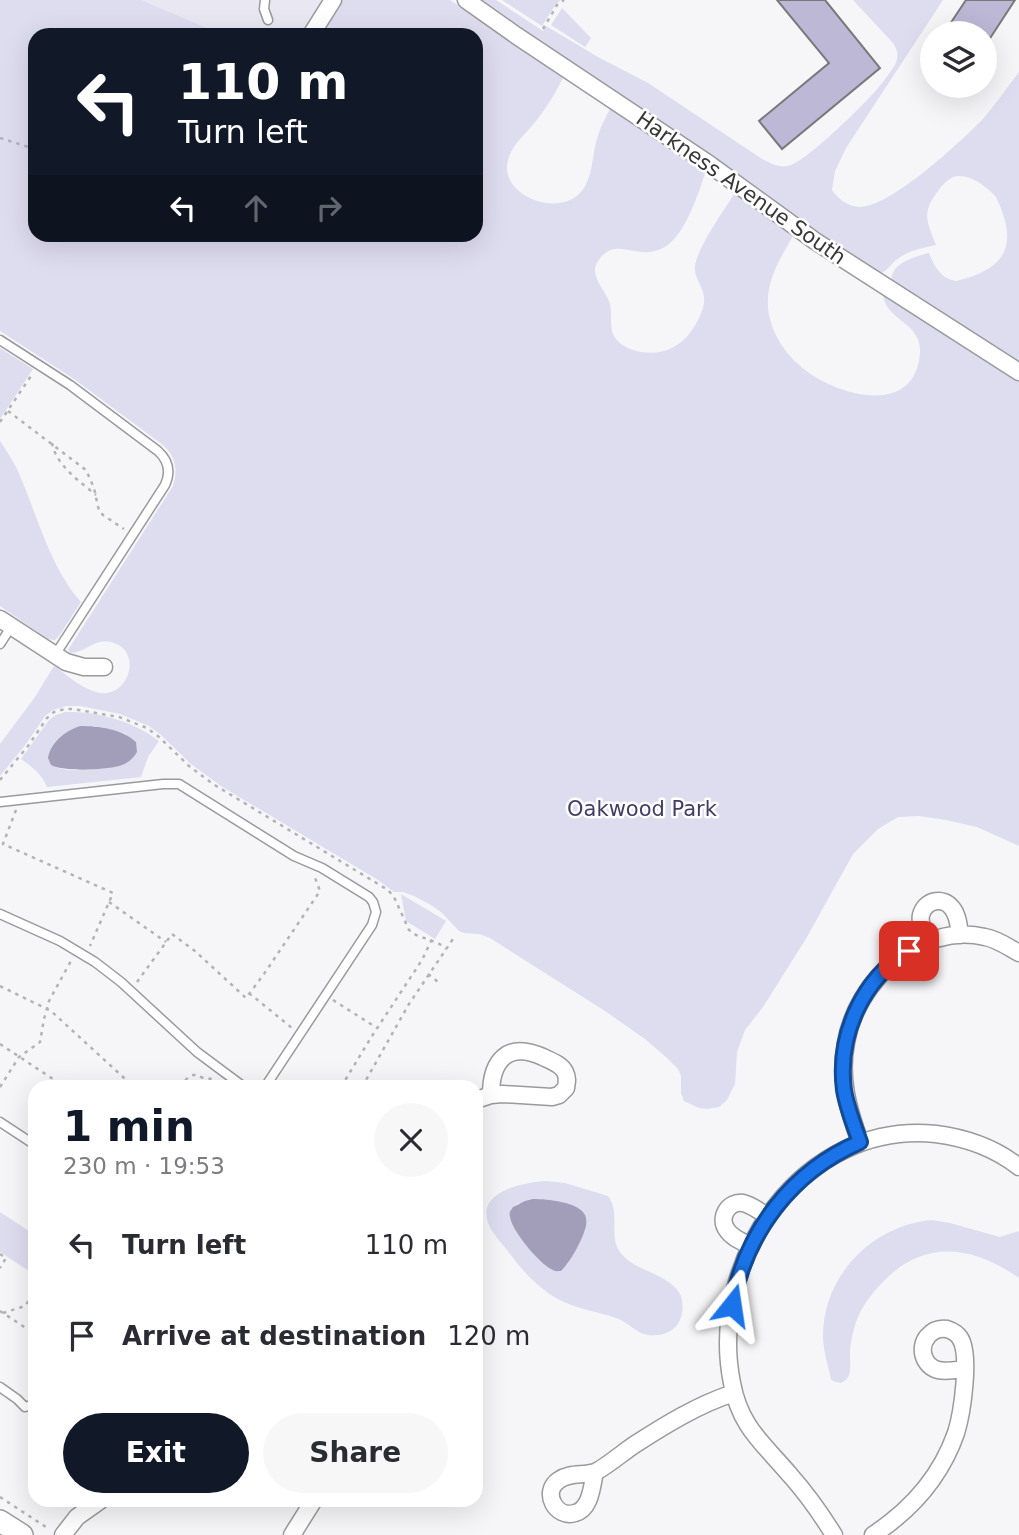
<!DOCTYPE html>
<html lang="en">
<head>
<meta charset="utf-8">
<style>
  body { margin:0; font-family:"DejaVu Sans",sans-serif; background:#f7f7f7; color:#2b2b33; height:100vh; display:flex; flex-direction:column; font-size:26px; white-space:nowrap }
  * { box-sizing:border-box; margin:0 }
  p { font-size:23px; color:#7c7c81 }
  .icon { flex:none; width:38px; height:38px; fill:none; stroke:currentColor; stroke-width:2; stroke-linecap:round; stroke-linejoin:round }
  .map { position:relative; flex:1; overflow:hidden }
  .side { position:absolute; left:28px; top:1080px; width:455px; height:427px; display:flex; flex-direction:column; background:#fff; border-radius:21px; box-shadow:0 7px 28px #0002 }
  .side>* { flex:none }
  .guide { position:absolute; left:28px; top:28px; width:455px; height:214px; border-radius:21px; box-shadow:0 7px 28px #0002; background:#111827; color:#fff; overflow:hidden }
  .fabs { position:absolute; left:920px; top:21px; display:grid; gap:14px }
  .fabs a { display:grid; place-items:center; width:77px; height:77px; border-radius:50%; background:#fff; box-shadow:0 7px 28px #0002; font-size:35px }
  .pin { position:absolute; display:grid; place-items:center; width:60px; height:60px; color:#fff; margin:-30px; border-radius:14px; box-shadow:0 4px 10px #0006 }
  .me { position:absolute; width:77px; margin:-38px; rotate:15deg; stroke-linejoin:round; filter:drop-shadow(0 0 5px #0008) }
  .turn { display:flex; align-items:center; gap:24px; height:147px; padding:0 35px; font-size:32px }
  .turn .icon { width:91px; height:91px; stroke-width:2.5 }
  .turn b { display:block; font-size:49px; line-height:60px }
  .lanes { display:flex; align-items:center; height:66px; padding:0 35px; background:#0003; justify-content:center; gap:35px; direction:ltr }
  .lanes .off { opacity:.35 }
  .round { display:grid; place-items:center; flex:none; width:74px; height:74px; border-radius:37px; background:#f7f7f7 }
  .overview { display:flex; align-items:center; justify-content:space-between; height:119px; padding:0 35px }
  h1 { font-size:42px; font-weight:600; line-height:52px; color:#111827 }
  .button { display:flex; gap:14px; margin-top:auto; padding:14px 35px }
  .button a { flex:1; height:80px; border-radius:42px; background:#111827; color:#fff; font-size:28px; font-weight:600; line-height:80px; text-align:center }
  .button a+a { background:#f7f7f7; color:#2b2b33 }
  ul { padding:0; list-style:none }
  li { display:flex; align-items:center; gap:21px; height:91px; padding:0 35px }
  li div { flex:1 }
  li b { display:block; font-size:26px }
  li em { font-style:normal }
  .map>svg:first-child { display:block }
  .built { fill:#e9e7f2 }
  .green { fill:#dedcef; fill-rule:evenodd }
  .water { fill:#a29eba }
  .building { fill:#bcb8d5; stroke:#79797c; stroke-width:2 }
  .lines { fill:none; stroke-linecap:round; stroke-linejoin:round }
  .service-casing { stroke:#9a999c; stroke-width:11 }
  .minor-casing { stroke:#9a999c; stroke-width:19 }
  .secondary-casing { stroke:#9a999c; stroke-width:24 }
  .path { stroke:#b3b3b5; stroke-width:2.5; stroke-dasharray:3.5 5; stroke-linecap:butt }
  .service { stroke:#fff; stroke-width:8 }
  .minor { stroke:#fff; stroke-width:16 }
  .secondary { stroke:#fff; stroke-width:21 }
  .route-casing { stroke:#114b97; stroke-width:18 }
  .route { stroke:#1a73e8; stroke-width:12 }
  .labels { text-anchor:middle; dominant-baseline:central; stroke-width:5; stroke-linejoin:round; paint-order:stroke }
  .street-label { font-size:21px; fill:#373738; stroke:#fff }
  .park-label { font-size:21px; fill:#443c66; stroke:#fff }
</style>
</head>
<body>
<div class="map">
<svg width="1019" height="1535" viewBox="0 0 1019 1535">
  <rect width="100%" height="100%" fill="#f6f5f8"/>
  <path class="built" d="M135 0H322L299 35H217Z"/>
  <path class="green" d="M0 0H141L223 35H35V234H476V35H299L322 0H450L564 76C557 90 549 104 539 117 528 133 509 145 507 166 505 199 564 219 584 188 592 175 592 161 595 147 598 132 604 120 611 107L706 170C699 192 685 237 663 248 657 251 649 253 642 252 628 251 614 243 602 256 598 260 595 265 595 270 595 282 607 293 610 304 612 313 610 322 612 331 615 343 629 350 641 352 667 356 685 344 697 322 700 316 704 308 704 302 706 289 693 278 695 266 698 246 725 209 736 191L794 234C783 254 769 275 768 298 766 322 780 348 798 364 829 394 915 421 920 353 922 321 884 321 883 293L1019 380V846L977 827 946 820 919 816 898 817 878 829 853 854 807 937 763 1007 745 1030 737 1052 735 1084 727 1100 719 1107 707 1109 699 1108 684 1101 681 1093V1076L678 1069 666 1057 645 1039 605 1011 490 938 479 934 464 933 459 931 442 913 431 905 414 896 403 892H394L378 880 221 786 191 764 161 735 149 726 120 714 80 706H67L53 710 45 716 26 744 0 776V744L35 697 54 666C67 675 81 688 96 692 128 702 145 650 111 642 94 638 86 653 70 653L68 650 173 486C178 470 176 457 163 445L74 379 0 331Z
    M482 0H496L543 31 546 26 598 57 648 83 762 159C770 163 779 168 788 166 804 163 855 113 868 99 878 89 887 77 895 65 899 56 898 51 893 43L853 0H943L846 148 835 171 832 190C838 199 847 206 859 207 891 207 959 143 982 120 995 105 1007 88 1019 72V365L892 283C888 264 914 257 929 253 934 266 941 279 956 281 1007 269 1019 245 996 197 987 187 973 176 959 176 950 176 943 184 938 191 921 213 927 222 936 245 922 248 907 251 896 260 889 266 887 272 878 274L496 14Z
    M502 0H561L556 4 542 26Z
    M562 8 591 38 585 47 551 25Z
    M0 348 33 369 0 419Z
    M0 441C6 450 12 459 17 469 36 511 50 568 81 602L59 636 55 640 48 639 0 606Z
    M65 712C98 711 133 721 159 741L148 757 141 777 47 787C42 774 32 767 21 759L49 720 56 715ZM93 726 126 734 117 766C96 768 70 775 51 765Z
    M401 894 446 921 435 939 406 921Z
    M546 1181 565 1183 608 1196C621 1213 608 1235 620 1252 634 1272 667 1272 680 1294 684 1302 683 1313 680 1320 674 1335 652 1339 639 1332 631 1327 625 1321 616 1318 596 1311 575 1309 556 1298 535 1285 521 1269 507 1250 500 1241 489 1230 487 1219 480 1190 527 1182 546 1181ZM518 1203 586 1229 567 1265 542 1263 526 1244 512 1223 510 1211Z
    M0 1212 35 1235V1275L0 1252Z
    M932 1220 950 1223 1000 1237 1019 1231V1278C974 1246 924 1238 883 1282 872 1293 861 1307 856 1322 853 1332 850 1343 850 1354 850 1361 851 1369 849 1375 847 1380 845 1380 841 1383L833 1381 831 1379C828 1365 823 1350 823 1336 823 1275 873 1225 932 1220Z"/>
  <path class="water" d="M80 726C99 726 122 729 136 742L137 752C133 759 127 764 119 766 103 770 65 772 51 765L48 758C51 742 65 731 80 726Z
    M533 1199C547 1199 579 1202 585 1215 589 1224 583 1235 580 1242 575 1252 569 1263 561 1271 556 1271 556 1272 551 1269 539 1263 512 1231 510 1217 509 1211 510 1212 513 1207L525 1201Z"/>
  <path class="building" d="M777 0H825L880 68 782 149 759 121 829 63Z
    M966 0H1015L985 46V33H944Z"/>
  <g class="lines">
    <defs>
      <path id="service" d="M265 0 264 9 268 20
        M0 340 70 385 158 451C169 461 171 472 165 485L55 655
        M0 644 11 627
        M0 802 163 784H179L294 856 322 868 369 897 373 902 376 912 372 925 265 1087
        M0 914 60 941 95 962 121 982 197 1052 244 1087
        M0 1122 35 1145
        M0 1387 17 1399 25 1407 35 1404"/>
      <path id="minor" d="M466 0 517 36 709 164 815 241 1019 372
        M311 35 333 0
        M0 619 66 662 84 667H104
        M927 942C925 934 919 923 921 915 925 900 943 896 952 908 958 915 959 927 960 935
        M476 1100 491 1095 503 1094 552 1097 559 1095 566 1088C567 1082 568 1078 565 1072 561 1064 551 1061 543 1057 508 1041 491 1060 491 1095
        M860 1142C848 1109 839 1078 846 1043 856 981 920 922 985 937 997 939 1008 947 1019 953
        M751 1246C743 1242 732 1238 727 1230 718 1218 728 1201 743 1203 752 1205 761 1212 768 1217
        M595 1472C592 1485 591 1509 575 1513 556 1519 541 1492 559 1480 570 1472 583 1476 595 1472 603 1469 625 1451 634 1445 665 1425 699 1404 734 1393
        M63 1535 77 1517 101 1500
        M292 1535 314 1500
        M834 1535C821 1514 807 1494 790 1475 763 1443 740 1427 732 1383 707 1259 804 1120 936 1134 967 1138 995 1148 1019 1167
        M873 1535C911 1510 941 1476 956 1433 962 1414 971 1355 960 1338 957 1333 953 1331 947 1329 940 1328 933 1330 928 1336 918 1347 923 1366 938 1370 946 1372 956 1370 965 1369"/>
      <path id="secondary" d="M0 1521 22 1535"/>
    </defs>
    <use href="#service" class="service-casing"/>
    <use href="#minor" class="minor-casing"/>
    <use href="#secondary" class="secondary-casing"/>
    <path class="path" d="M543 29 557 5 564 0
      M244 35 247 29
      M0 138 35 149
      M149 237V234
      M8 411 86 470 94 488 99 511 103 515 124 529
      M0 422 33 373
      M52 443C56 465 79 481 96 495
      M0 780 28 746 47 718 54 712 65 709H73L119 717 147 728 159 737 189 766 213 784 388 890 394 897 409 930 416 935 438 943 446 949
      M16 810 3 844 113 893 90 946
      M109 902 166 942
      M428 974 438 982
      M137 982 172 934 195 951 246 998 264 974 320 891 314 875
      M0 986 51 1011 134 1087
      M249 993 292 1028
      M333 1000 377 1028
      M0 1044 65 1087
      M0 1087 19 1057 40 1042 44 1019 49 1001 72 959
      M180 1087C197 1063 197 1083 214 1078
      M341 1087 372 1036 422 960 432 939
      M362 1087 409 1004 455 936
      M0 1254 6 1258 0 1268
      M0 1311 35 1334
      M3 1313 25 1306 35 1291
      M0 1497 49 1529"/>
    <use href="#service" class="service"/>
    <use href="#minor" class="minor"/>
    <use href="#secondary" class="secondary"/>
  </g>
  <g class="lines">
    <defs>
      <path id="route" d="M732 1305C746 1232 791 1172 860 1142 854 1125 847 1108 844 1090 837 1036 862 979 909 951"/>
    </defs>
    <use href="#route" class="route-casing"/>
    <use href="#route" class="route"/>
  </g>
  <g class="labels">
    <g class="street-label">
      <text transform="translate(741 188) rotate(35)">Harkness Avenue South</text>
    </g>
    <g class="park-label">
      <text x="642" y="809">Oakwood Park</text>
    </g>
  </g>
</svg>
<div class="fabs">
<a><svg class="icon" aria-label="layers" viewBox="0 0 24 24"><path d="M12 4l9 5-9 5-9-5zM3 14l9 5 9-5"/></svg></a>
</div>
<div class="pin" style="left:909px;top:951px;background:#d93025"><svg class="icon" aria-label="arrive" viewBox="0 0 24 24"><path d="M6 21V4h12l-3 4 3 4H6"/></svg></div>
<svg class="me" style="left:732px;top:1305px" viewBox="-20 -20 40 40"><path d="M0-17L14 15 0 8-14 15z" fill="#1a73e8" stroke="#fff" stroke-width="4"/></svg>
<div class="guide">
<div class="turn"><svg class="icon" aria-label="left" viewBox="0 0 24 24"><path d="M17 20v-9H6M10 6l-5 5 5 5"/></svg><div><b>110 m</b>Turn left</div></div>
<div class="lanes"><svg class="icon" aria-label="left" viewBox="0 0 24 24"><path d="M17 20v-9H6M10 6l-5 5 5 5"/></svg><svg class="icon off" aria-label="ahead" viewBox="0 0 24 24"><path d="M12 20V5M6 11l6-6 6 6"/></svg><svg class="icon off" aria-label="right" viewBox="0 0 24 24"><path d="M7 20v-9h11M14 6l5 5-5 5"/></svg></div>
</div>
<section class="side">
<div class="overview"><div><h1>1 min</h1><p>230 m · 19:53</p></div><a class="round"><svg class="icon" aria-label="close" viewBox="0 0 24 24"><path d="M6 6l12 12M18 6L6 18"/></svg></a></div>
<ul>
<li><svg class="icon" aria-label="left" viewBox="0 0 24 24"><path d="M17 20v-9H6M10 6l-5 5 5 5"/></svg><div><b>Turn left</b></div><em>110 m</em></li>
<li><svg class="icon" aria-label="arrive" viewBox="0 0 24 24"><path d="M6 21V4h12l-3 4 3 4H6"/></svg><div><b>Arrive at destination</b></div><em>120 m</em></li>
</ul>
<div class="button"><a>Exit</a><a>Share</a></div>
</section>
</div>
</body>
</html>
